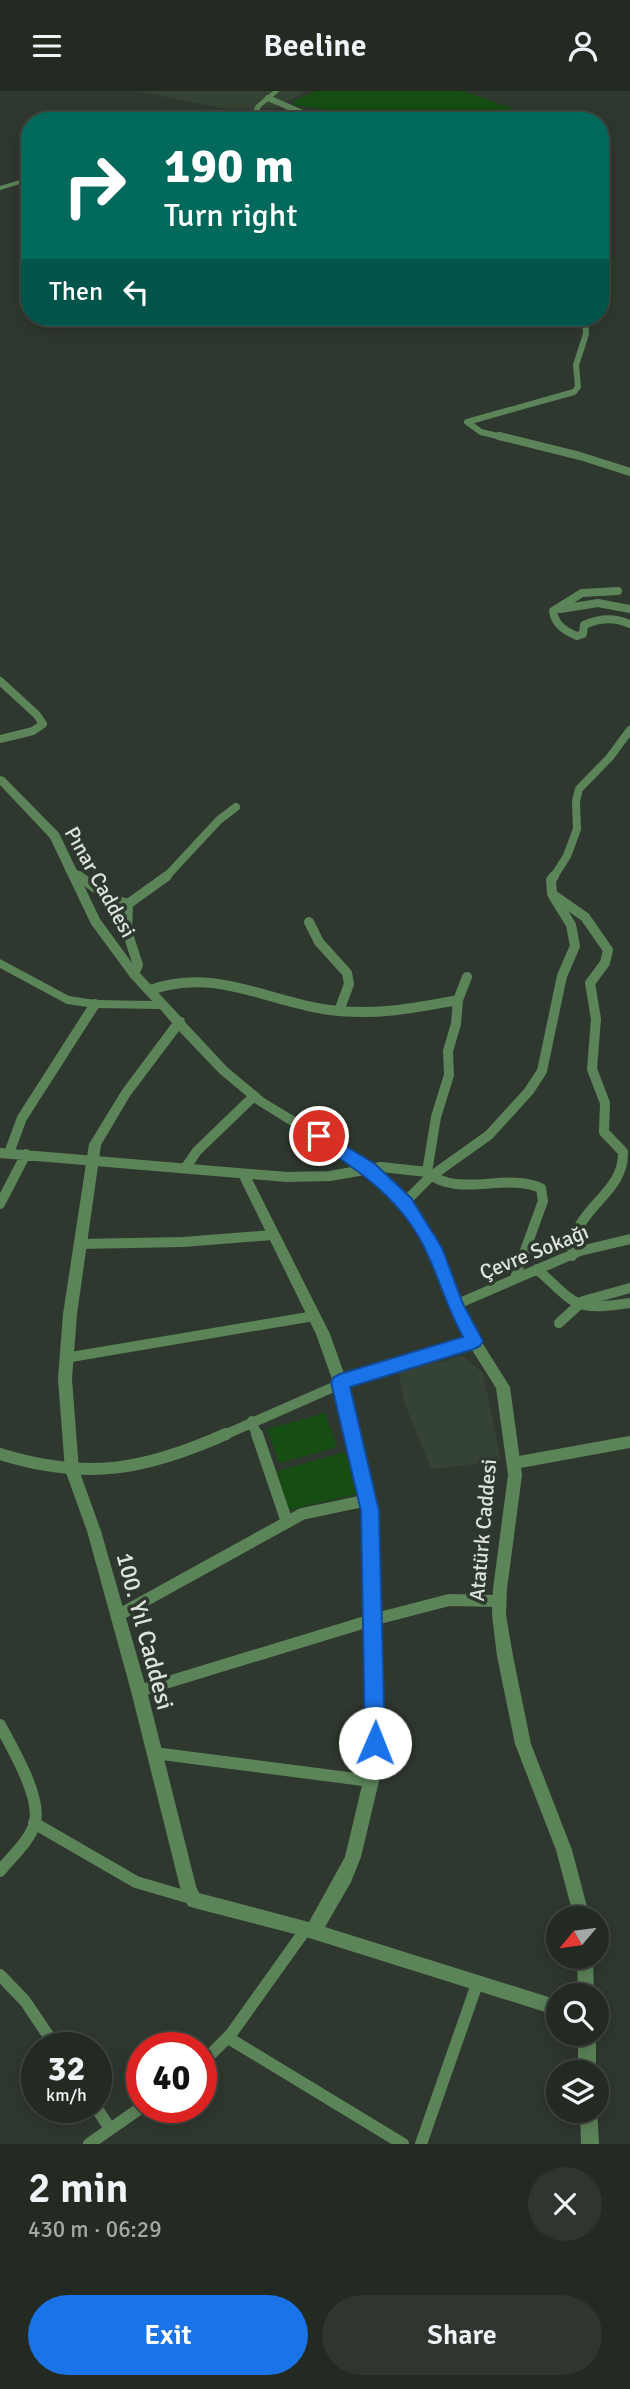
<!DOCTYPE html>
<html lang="en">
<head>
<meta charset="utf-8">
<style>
  body { margin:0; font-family:Signika,sans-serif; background:#2f362f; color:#f1f3f6; height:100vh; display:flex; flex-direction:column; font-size:26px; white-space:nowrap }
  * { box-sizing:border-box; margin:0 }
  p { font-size:23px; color:#a3a7a5 }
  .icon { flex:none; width:38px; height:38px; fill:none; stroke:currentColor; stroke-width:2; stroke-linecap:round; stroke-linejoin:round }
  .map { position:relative; height:2053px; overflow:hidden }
  .sheet { display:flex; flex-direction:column; background:#232a22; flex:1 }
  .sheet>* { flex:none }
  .top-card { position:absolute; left:21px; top:21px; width:588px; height:214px; border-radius:28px; box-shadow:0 4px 18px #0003,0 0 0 2px #404640; background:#00695c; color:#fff; overflow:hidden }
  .needle { width:46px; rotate:241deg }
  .tools { position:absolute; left:546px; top:1815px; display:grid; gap:14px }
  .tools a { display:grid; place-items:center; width:63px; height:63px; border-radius:50%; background:#232a22; box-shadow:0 4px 18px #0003,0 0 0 2px #404640; font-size:35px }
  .speed { position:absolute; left:21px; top:1941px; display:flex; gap:14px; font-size:35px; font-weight:700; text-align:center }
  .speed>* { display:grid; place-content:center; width:91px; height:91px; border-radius:50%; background:#232a22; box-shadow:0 4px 18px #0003,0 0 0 2px #404640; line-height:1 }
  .speed small { font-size:18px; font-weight:400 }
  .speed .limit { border:10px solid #d22; background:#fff; color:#111 }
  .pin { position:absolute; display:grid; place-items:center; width:60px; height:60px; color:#fff; margin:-30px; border:4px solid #fff; border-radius:50%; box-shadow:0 2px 7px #0007 }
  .me { position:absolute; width:77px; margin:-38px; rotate:1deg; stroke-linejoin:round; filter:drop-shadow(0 0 5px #0008) }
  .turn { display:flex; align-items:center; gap:24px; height:147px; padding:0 28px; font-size:32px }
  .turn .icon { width:91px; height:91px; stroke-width:2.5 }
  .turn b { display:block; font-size:49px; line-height:60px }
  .then { display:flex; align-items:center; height:66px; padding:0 28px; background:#0003; gap:14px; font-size:26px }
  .round { display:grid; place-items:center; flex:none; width:74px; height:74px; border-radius:37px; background:#2f362f }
  .overview { display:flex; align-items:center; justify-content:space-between; height:119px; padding:0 28px }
  h1 { font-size:42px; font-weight:600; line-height:52px }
  .button { display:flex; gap:14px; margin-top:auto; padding:14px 28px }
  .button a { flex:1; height:80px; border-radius:42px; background:#1a73e8; color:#fff; font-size:28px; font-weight:600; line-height:80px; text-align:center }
  .button a+a { background:#2f362f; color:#f1f3f6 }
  header { display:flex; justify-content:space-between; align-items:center; height:91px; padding:0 28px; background:#232a22; font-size:32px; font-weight:600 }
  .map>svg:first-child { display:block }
  .built { fill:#354334 }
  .green { fill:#154d13 }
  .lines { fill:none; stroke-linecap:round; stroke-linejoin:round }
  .minor-far3 { stroke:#5c8459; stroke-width:6 }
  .minor-far2 { stroke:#5c8459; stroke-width:8 }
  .minor-far1 { stroke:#5c8459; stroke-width:10 }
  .minor { stroke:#5c8459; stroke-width:12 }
  .tertiary { fill:#5c8459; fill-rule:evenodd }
  .route { fill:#1a73e8; stroke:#114b97; stroke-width:2 }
  .labels { text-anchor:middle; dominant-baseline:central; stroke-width:7; stroke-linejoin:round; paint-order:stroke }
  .street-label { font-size:21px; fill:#dde4dd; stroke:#2f382e }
  .near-street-label { font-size:24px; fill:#dde4dd; stroke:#2f382e }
</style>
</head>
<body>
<header><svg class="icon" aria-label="menu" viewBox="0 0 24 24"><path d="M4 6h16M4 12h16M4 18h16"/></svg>Beeline<svg class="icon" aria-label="person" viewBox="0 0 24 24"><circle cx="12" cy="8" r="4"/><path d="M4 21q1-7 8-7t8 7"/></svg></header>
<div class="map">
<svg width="630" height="2053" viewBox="0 0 630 2053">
  <rect width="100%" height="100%" fill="#2f382e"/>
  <path class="built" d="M137 0H306L276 17 226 18Z
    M463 1265 483 1282 501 1370 431 1378 404 1311 399 1281Z"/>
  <path class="green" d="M316 0H463L514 18 499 30H404L292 14 298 8Z
    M325 1322 337 1356 279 1372 267 1338Z
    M345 1361 357 1403 289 1419 277 1380Z"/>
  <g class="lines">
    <path class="minor-far3" d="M268 7 321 30
      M506 347 481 341 467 331 574 301 578 296 576 274 586 243 585 226"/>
    <path class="minor-far2" d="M499 345 580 365 630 381
      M618 500 582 502 553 520C555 534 565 540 577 545L583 543 584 534C600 527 613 526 630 533
      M560 518 598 512 630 518
      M0 590 37 624 43 633 33 640 0 648
      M69 778 81 787
      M165 787 219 729 236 716
      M553 787 567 765 577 738 576 710 579 698 610 666 630 639"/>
    <path class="minor-far1" d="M79 785 109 807 128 813
      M552 803 585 826 608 859 605 872 590 892 596 928 592 978 605 1012 604 1041 623 1061C624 1106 571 1116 572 1165
      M309 831 319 851 347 882 349 893 339 920
      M134 883 138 874 127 840 128 813 167 785
      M467 886 458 909 456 933 448 960 449 984 436 1026 427 1081C458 1108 505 1081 541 1097L543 1110 515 1187
      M150 899C215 876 266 910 329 919 374 925 415 917 458 909
      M0 1062 287 1086 330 1085 381 1076 427 1081
      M9 1062 22 1027 95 913
      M186 1076 197 1060 254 1005
      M405 1111 430 1086 489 1044 529 1000 542 980 562 885 575 855 571 834 552 803 551 789 554 785
      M0 1113 26 1063
      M79 1153 183 1151 272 1144
      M537 1178C578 1215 573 1220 630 1212
      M455 1214 580 1160 630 1148
      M559 1232 583 1210 630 1197
      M65 1267 314 1225
      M252 1330 257 1345
      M222 1345 354 1287 474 1250"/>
    <path class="minor" d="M257 1343 287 1431
      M0 1363C87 1390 145 1379 226 1343
      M514 1372 630 1351
      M117 1525 302 1423 368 1409
      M139 1600 372 1529 449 1509 499 1510
      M0 1634C12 1657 41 1705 35 1731 31 1749 11 1766 0 1780
      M154 1662 371 1690
      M34 1732 136 1791 194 1808
      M0 1884 25 1910 56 1956
      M230 1948 403 2053
      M201 1973 231 1943 306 1838
      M96 2016 110 2038
      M89 2053 142 2016
      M421 2053 477 1893"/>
    <path class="tertiary" d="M273 0H280L261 16 255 30H248L256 14Z
      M30 86V90L0 99V95Z
      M0 685 4 686 59 742 100 828 138 880 181 926 184 927 185 931 227 976 264 1007 373 1073 409 1107 440 1157 471 1234 510 1296 522 1384 507 1498 506 1524 513 1565 531 1653 572 1759 590 1827H574L556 1759 515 1653 497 1565 492 1524 493 1498 508 1384 496 1297 460 1240 428 1159 401 1115 365 1081 256 1013 219 982 179 940 130 1005 101 1054 77 1223 72 1288 79 1379 101 1440 147 1600 196 1795 199 1802 309 1831 345 1766 363 1690 368 1617 363 1420 333 1291 316 1243 238 1084 240 1080H248L330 1243 347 1291 377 1420 384 1617 379 1690 361 1766 351 1791 325 1836 558 1909V1925L306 1846 194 1817 188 1815 182 1804 131 1600 87 1440 65 1379 58 1288 63 1223 89 1053 122 999 172 932 160 918 95 917 67 913 0 877V868L69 905 95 909 152 910 130 886 91 833 50 747 0 694Z
      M577 1866H593L594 1904H578Z
      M578 1942H596V1981H578Z
      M597 2018 599 2053H581L580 2020H597Z"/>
  </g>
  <path class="route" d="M319 1039 375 1073 411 1107 442 1157 463 1213 483 1250 480 1255 474 1258 350 1296 379 1420 385 1652 383 1659 375 1662 368 1659 365 1652 361 1420 331 1291 334 1286 340 1283 463 1246C448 1219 440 1190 427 1162 404 1110 359 1079 313 1050L311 1045Z"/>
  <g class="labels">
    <g class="street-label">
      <text transform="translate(100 791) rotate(61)">Pınar Caddesi</text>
      <text transform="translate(534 1161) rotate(-22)">Çevre Sokağı</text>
      <text transform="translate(483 1439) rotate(-85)">Atatürk Caddesi</text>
    </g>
    <g class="near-street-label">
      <text transform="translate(145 1540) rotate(75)">100. Yıl Caddesi</text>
    </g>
  </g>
</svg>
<div class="tools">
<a><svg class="needle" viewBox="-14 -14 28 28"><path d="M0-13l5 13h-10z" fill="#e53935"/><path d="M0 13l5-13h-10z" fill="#a3a7a5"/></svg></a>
<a><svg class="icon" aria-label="search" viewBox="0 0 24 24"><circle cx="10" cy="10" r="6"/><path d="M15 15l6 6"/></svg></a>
<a><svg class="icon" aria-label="layers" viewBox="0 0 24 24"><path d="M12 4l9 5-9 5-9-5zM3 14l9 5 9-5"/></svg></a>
</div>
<div class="speed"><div>32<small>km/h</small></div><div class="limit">40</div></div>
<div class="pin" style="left:319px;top:1045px;background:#d93025"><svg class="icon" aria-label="arrive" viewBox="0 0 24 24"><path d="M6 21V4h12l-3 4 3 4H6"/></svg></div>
<svg class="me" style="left:375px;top:1652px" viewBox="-20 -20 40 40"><circle r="19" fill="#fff"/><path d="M0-13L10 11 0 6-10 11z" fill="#1a73e8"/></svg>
<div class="top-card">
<div class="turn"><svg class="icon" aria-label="right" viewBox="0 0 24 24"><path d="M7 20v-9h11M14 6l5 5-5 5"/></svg><div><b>190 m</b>Turn right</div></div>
<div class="then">Then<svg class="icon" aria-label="left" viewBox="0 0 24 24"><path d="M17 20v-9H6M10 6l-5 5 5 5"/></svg></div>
</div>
</div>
<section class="sheet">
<div class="overview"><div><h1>2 min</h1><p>430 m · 06:29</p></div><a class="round"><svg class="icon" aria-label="close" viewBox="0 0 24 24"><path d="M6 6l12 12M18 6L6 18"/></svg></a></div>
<div class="button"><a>Exit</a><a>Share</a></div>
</section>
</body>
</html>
